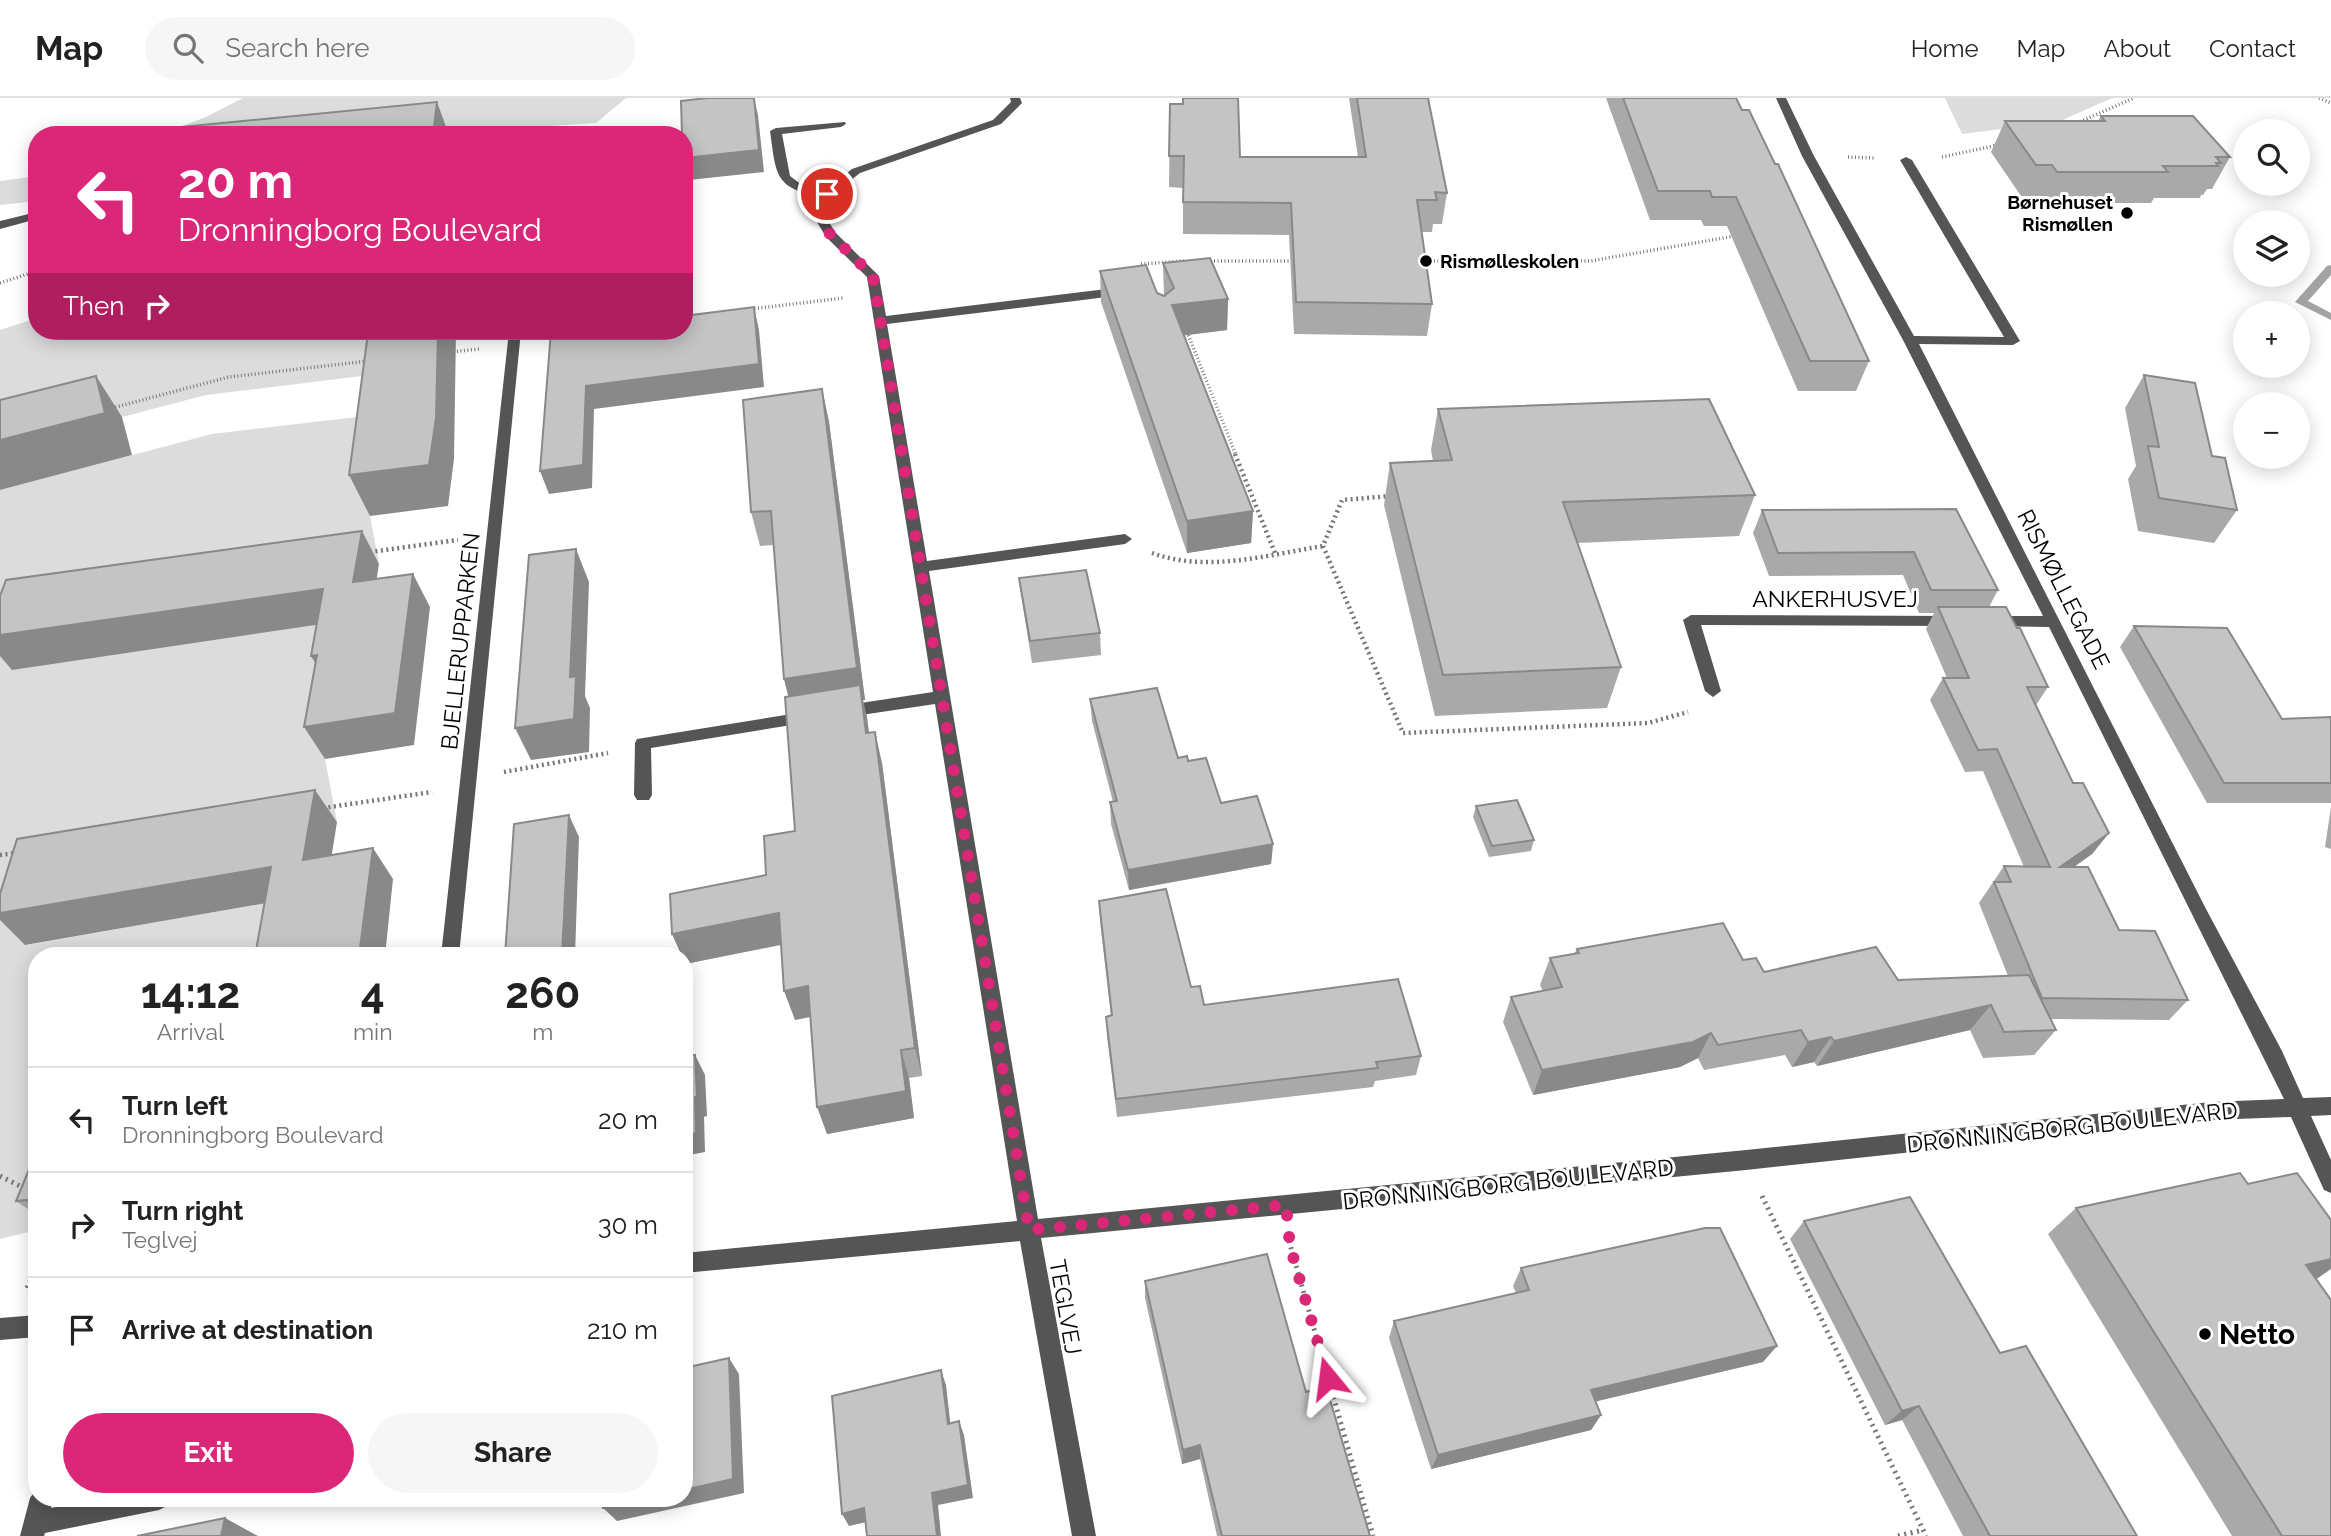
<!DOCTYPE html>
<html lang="en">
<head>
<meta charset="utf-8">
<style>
  body { margin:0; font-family:Raleway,sans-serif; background:#f6f6f6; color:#222; height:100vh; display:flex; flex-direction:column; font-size:26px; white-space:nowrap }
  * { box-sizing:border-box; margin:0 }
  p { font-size:23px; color:#767676 }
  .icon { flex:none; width:38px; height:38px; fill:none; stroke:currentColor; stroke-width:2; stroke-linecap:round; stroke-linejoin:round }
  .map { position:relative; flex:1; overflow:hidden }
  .panel { position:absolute; left:28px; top:849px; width:665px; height:560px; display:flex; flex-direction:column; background:#fff; border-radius:28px; box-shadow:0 4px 18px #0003 }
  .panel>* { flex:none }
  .top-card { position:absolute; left:28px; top:28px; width:665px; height:214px; border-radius:28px; box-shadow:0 4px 18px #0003; background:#db2777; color:#fff; overflow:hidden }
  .fabs { position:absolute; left:2233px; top:21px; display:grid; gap:14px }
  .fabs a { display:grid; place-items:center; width:77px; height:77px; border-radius:50%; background:#fff; box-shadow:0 4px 18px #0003; font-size:35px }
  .pin { position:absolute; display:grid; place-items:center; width:60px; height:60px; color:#fff; margin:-30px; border:4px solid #fff; border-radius:50%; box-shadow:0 2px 7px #0007 }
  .me { position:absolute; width:77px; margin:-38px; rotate:344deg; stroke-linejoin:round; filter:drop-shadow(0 0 5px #0008) }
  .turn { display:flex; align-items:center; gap:24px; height:147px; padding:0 35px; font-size:32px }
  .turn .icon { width:91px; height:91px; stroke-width:2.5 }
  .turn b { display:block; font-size:49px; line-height:60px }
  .then { display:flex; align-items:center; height:66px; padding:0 35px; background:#0003; gap:14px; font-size:26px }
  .eta { display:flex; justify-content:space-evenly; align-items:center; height:119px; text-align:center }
  .eta b { font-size:42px; font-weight:700; line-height:49px }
  .button { display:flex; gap:14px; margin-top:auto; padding:14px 35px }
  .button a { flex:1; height:80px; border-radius:42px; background:#db2777; color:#fff; font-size:28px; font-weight:700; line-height:80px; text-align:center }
  .button a+a { background:#f6f6f6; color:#222 }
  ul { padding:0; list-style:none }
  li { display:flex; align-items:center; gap:21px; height:105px; padding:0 35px; border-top:2px solid #e0e0e0 }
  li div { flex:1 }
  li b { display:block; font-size:26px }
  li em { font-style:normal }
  header { display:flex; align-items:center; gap:42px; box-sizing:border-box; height:98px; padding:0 35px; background:#fff; border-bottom:2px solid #e0e0e0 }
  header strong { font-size:33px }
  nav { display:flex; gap:38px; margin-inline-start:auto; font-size:24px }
  .search { width:490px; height:63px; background:#f6f6f6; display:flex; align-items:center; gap:18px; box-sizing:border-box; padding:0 24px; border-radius:38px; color:#767676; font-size:26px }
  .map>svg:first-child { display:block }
  .green { fill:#dcdcdc }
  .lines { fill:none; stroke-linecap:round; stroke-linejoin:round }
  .stream { fill:#a3a3a3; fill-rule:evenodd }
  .path-far2 { stroke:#777; stroke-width:3.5; stroke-dasharray:1 2.5; stroke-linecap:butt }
  .path-far1 { stroke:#777; stroke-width:4.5; stroke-dasharray:2 3.5; stroke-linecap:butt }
  .path { stroke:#777; stroke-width:5; stroke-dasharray:2 4.5; stroke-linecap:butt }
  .minor { fill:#555; fill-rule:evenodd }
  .wall { fill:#a9a9a9 }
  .shaded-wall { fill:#898989 }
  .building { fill:#c4c4c4; stroke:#898989; stroke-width:2 }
  .route { stroke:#db2777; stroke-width:12; stroke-dasharray:0 21.6 }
  .poi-dot { fill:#000; stroke:#fff; stroke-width:2.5 }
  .labels { text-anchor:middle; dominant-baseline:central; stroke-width:6; stroke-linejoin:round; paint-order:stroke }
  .far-poi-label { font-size:19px; font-weight:bold; fill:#000; stroke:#fff; text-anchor:end }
  .street-label { font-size:23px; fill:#000; stroke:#fff }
  .near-poi-label { font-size:28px; font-weight:bold; fill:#000; stroke:#fff; text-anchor:start }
</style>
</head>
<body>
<header>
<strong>Map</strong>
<div class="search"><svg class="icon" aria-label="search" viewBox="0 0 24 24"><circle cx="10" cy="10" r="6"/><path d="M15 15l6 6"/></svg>Search here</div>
<nav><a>Home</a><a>Map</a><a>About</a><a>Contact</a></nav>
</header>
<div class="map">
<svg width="2331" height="1438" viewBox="0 0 2331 1438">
  <rect width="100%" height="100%" fill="#fff"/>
  <path class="green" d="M243 0H626L596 25 411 37H159L206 19Z
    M1945 0H2112L2058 24 1962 36Z
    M37 78V103L0 107V83Z
    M37 220V233H403L411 272 206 297 0 351V232Z
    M382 316 370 418 379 466 32 515 342 523 325 661 337 724 26 847 295 800 285 857 37 858V1132L0 1141V392L212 336Z"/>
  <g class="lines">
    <path class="stream" d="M2331 167V177L2308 203 2331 215V222L2295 204 2327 168Z"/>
    <path class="path-far2" d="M2319 0 2331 5
      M2077 25 2134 0
      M1848 59 1874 60
      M1942 59 1998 47
      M1207 163H1296
      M1420 163H1590L1735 138
      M1141 166 1184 163
      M0 185 37 173
      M751 211 843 200
      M1187 234 1236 357
      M450 254 479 251
      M112 310 229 279 368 263"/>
    <path class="path-far1" d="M1235 356 1275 455
      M1391 398 1342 402 1323 448 1403 635 1648 625 1688 614
      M370 454 458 442
      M1152 455C1207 475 1267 457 1323 448
      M504 674 608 655
      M323 710 432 694
      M0 757 16 755"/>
    <path class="path" d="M0 1078 24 1090
      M1762 1098 1926 1438
      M1289 1143 1373 1438
      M27 1190 37 1169
      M1898 1438 1923 1432"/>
    <path class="minor" d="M1010 0H1020L1022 5 1001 26 860 75 832 97 826 119 835 134 879 178 886 218 1123 189 1129 193 1123 197 887 226 927 463 1125 436 1132 441 1125 446 929 473 1038 1121 1746 1052 2211 1004 2284 1001 2049 529 1991 528 1983 523 1991 518H2043L1903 242 1802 58 1776 0H1786L1814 58 1914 238 2004 239 1900 62 1906 59 1912 62 2020 243 2013 247 1919 246 2206 811 2282 953 2303 1000 2331 999V1017L2311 1018 2331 1062V1095L2324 1092 2291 1019 2211 1022 1746 1072 1041 1140 1096 1438H1072L1020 1143 684 1175V1155L1017 1123 935 606 841 620 833 614 841 608 933 594 867 179 826 139 814 119 820 98C774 91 776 75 770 33L776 30 845 24 846 26 841 29 782 36 790 78 802 87 825 92 852 71 993 22 1011 4Z
      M37 114V121L0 131V123Z
      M509 233H521L459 858H441Z
      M1691 517 1953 518 1961 523 1953 528 1701 527 1721 593 1713 599 1705 593 1683 522Z
      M810 613 816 615 818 619 816 623 651 650 652 697 649 702H637L634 697 635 645 637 641Z
      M37 1217V1239L0 1242V1220Z
      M37 1390V1400H54L51 1410 99 1400H171L167 1408 159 1412 45 1435 44 1438H20L30 1400Z"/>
  </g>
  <path class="wall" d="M1349 0H1428L1447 95 1442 126H1433L1432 134H1421L1432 206 1427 238 1294 236 1289 137 1183 136V90L1169 89 1170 6 1240 59H1358Z
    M1606 0H1736L1869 263 1856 293H1798L1727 128H1704L1701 122H1650Z
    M2101 18 2230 59 2212 91H2207L2203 97H2201L2200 100H2154L2151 105H2042L2037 98H2021L1991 54 2005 23H2098Z
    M1163 165 1228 201 1227 232 1184 237 1253 413 1251 445 1187 455 1101 204 1100 173 1164 198Z
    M2144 277 2212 358 2237 412 2214 445 2138 433 2128 381 2136 368 2125 310Z
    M822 291 829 324 865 602H863L869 634 882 665 922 978 909 980 914 1020 827 1036 810 919 795 922 781 847 685 866 684 858H682L672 836 766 777 795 733 788 598 784 581 774 447 760 448 751 414Z
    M1438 311 1755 397 1739 438 1577 445 1621 569 1607 610 1435 618 1384 407 1390 365 1433 363 1431 352Z
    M1956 411 1998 492 1989 509 2048 589 2036 607 2073 685 2109 735 2092 756 2074 769 2119 832 2188 902 2169 922 2051 921 2056 932 2034 957 1983 960 1970 932 1817 968 1814 964 1792 969 1785 957 1704 972 1698 960 1680 969 1533 997 1503 924 1511 899 1543 893 1540 887 1550 860 1574 856 1577 851 1743 862 1764 874 1898 882 2008 878 1979 805 2004 768 2024 769 1983 673 1965 674 1930 602 1943 580H1947L1926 531 1934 515H1919L1903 477 1769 478 1753 435 1762 412Z
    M1019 480 1100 535 1101 557 1032 565 1022 503Z
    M2134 528 2282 621 2331 619V705H2207L2120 549Z
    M1090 601 1178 660 1188 663 1221 705 1273 746 1271 766 1129 792 1111 726 1110 704H1113L1092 623Z
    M1476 708 1534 742 1531 753 1489 759 1473 719Z
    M2331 709V751L2325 749Z
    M1099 803 1191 889 1204 907 1421 958 1416 977 1375 983 1373 989 1117 1019 1107 938 1106 919 1111 918 1100 823Z
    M37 1052V1117L16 1103Z
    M2076 1110 2318 1180 2316 1181 2331 1438H2232L2048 1136Z
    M1804 1123 2000 1255 2137 1438H1963L1902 1322 1885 1327 1790 1141Z
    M1521 1170 1763 1264 1596 1303 1601 1317 1591 1332 1431 1371 1389 1240 1394 1223 1516 1195 1513 1188Z
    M1145 1183 1306 1294 1370 1438H1217L1200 1361 1182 1366 1145 1200Z"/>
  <path class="shaded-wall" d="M754 0 758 17 764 74 689 82 684 65V60Z
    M437 4 449 37H433Z
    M1228 201 1227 232 1172 239V207Z
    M754 209 759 232 764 289 594 311 592 390 549 396 540 373 586 288Z
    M438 233H456L454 361 448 408 370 418 349 377Z
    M96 278 122 319 132 357 0 392V342Z
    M822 291 829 324 865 602H863L867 619 873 666 793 614 784 581Z
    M1253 413 1251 445 1187 455V423Z
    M362 433 379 466 371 517 353 484Z
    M576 451 589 484 585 598 590 610 589 654 531 662 515 630 570 579Z
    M413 476 430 509 414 647 325 661 304 629Z
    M323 491 342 523 12 572 0 558V537Z
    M317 557 331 591 311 558Z
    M875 634 882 665 922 978 915 950Z
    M315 692 337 724 326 793 303 762Z
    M569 717 579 739 575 858H562Z
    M2109 735 2092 756 2044 790 2060 769Z
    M1273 746 1271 766 1129 792 1128 772Z
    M373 750 393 781 385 858H359Z
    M271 769 295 800 25 847 0 822V815Z
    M779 815 789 845 685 866 684 858H682L672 836Z
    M808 888 818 917 795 922 784 893Z
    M1991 907 1970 932 1817 968 1834 943Z
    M1711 935 1698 960 1680 969 1533 997 1542 972Z
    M1831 939 1814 964 1792 969 1808 944Z
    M901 952 909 980 914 1020 827 1036 817 1009Z
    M695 957 705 977 707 1018 704 1019 705 1054 684 1058V1037Z
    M2331 1161V1171L2318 1180 2270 1191 2306 1167Z
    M1777 1248 1763 1264 1581 1307 1591 1292Z
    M729 1260 739 1276 744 1395 617 1423 603 1410 650 1400H684V1392Z
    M941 1272 946 1287 952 1340 948 1326Z
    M1919 1308 1902 1322 1885 1327 1902 1313Z
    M1601 1317 1591 1332 1431 1371 1438 1357Z
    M959 1323 964 1337 973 1400 938 1407 941 1438H937L932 1395Z
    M1200 1347V1361L1182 1366 1183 1352Z
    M864 1410 871 1423 849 1428 842 1416Z
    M225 1420 258 1438H221Z"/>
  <path class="building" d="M707 0H754L759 52 684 60V37H682L681 3Z
    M1183 0H1238L1240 59H1366L1357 0H1428L1447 95 1435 94 1437 102H1417L1432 206 1296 204 1291 105 1183 104 1184 58H1169L1170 6H1183Z
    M1623 0H1736L1742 12H1749L1775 66H1778L1869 263H1810L1736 99H1712L1710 93H1658Z
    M437 4 433 37H129L130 34Z
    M2101 18H2193L2230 59H2216L2221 65H2216L2218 68H2163L2168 74H2057L2052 67H2036L2005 23H2105Z
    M1210 160 1228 201 1172 207 1253 413 1187 423 1100 173 1146 167 1157 195 1164 198 1174 190 1163 165Z
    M754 209 759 266 586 288 583 367 540 373 551 233H684V218Z
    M379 233H438L436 320 429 367 349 377 368 235Z
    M2144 277 2195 285 2212 358 2225 360 2237 412 2159 400 2148 348 2159 349Z
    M96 278 105 315 0 342V302Z
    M822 291 857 570 784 581 771 413 751 414 743 302Z
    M1709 301 1755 397 1563 404 1621 569 1443 577 1390 365 1452 362 1438 311Z
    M1956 411 1998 492H1931L1914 454 1778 455 1762 412Z
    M362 433 353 484 413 476 395 615 304 629 317 557 311 558 323 491 0 537V498L6 482Z
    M576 451 570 579 576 578 574 621 515 630 529 457Z
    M1086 472 1100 535 1030 543 1019 480Z
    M1938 509H2006L2017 530H2020L2048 589H2027L2073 685H2083L2109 735 2060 769H2088L2119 832 2155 833 2188 902 2042 900 1994 784H2011L2004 768 2050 769 1997 651 1978 652 1943 580H1969Z
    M2134 528 2227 530 2282 621 2331 619V685H2224Z
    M860 587 866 635 875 634 915 950 901 952 906 993 817 1009 808 888 784 893 779 815 672 836 670 796 766 777 764 738 795 733 785 599Z
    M1157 590 1178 660 1187 658 1188 663 1206 660 1221 705 1257 698 1273 746 1128 772 1110 704 1117 703 1090 601Z
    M315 692 303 762 373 750 359 858H255L271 769 0 815V796L17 741Z
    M1517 702 1534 742 1492 748 1476 708Z
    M569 717 562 858H505L514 726Z
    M1166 791 1191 889 1200 888 1204 907 1398 881 1421 958 1376 964 1378 970 1116 1001 1106 919 1112 917 1099 803Z
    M1723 825 1743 862 1756 860 1764 874 1876 849 1898 882 2029 877 2056 932 2004 934 1991 907 1834 943 1831 939 1808 944 1801 932 1718 947 1711 935 1693 944 1542 972 1511 899 1562 889 1550 860 1579 855 1577 851Z
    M695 957 697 999H695L696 1035 684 1037V959Z
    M37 1052V1101L16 1103Z
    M2240 1075 2248 1086 2297 1075 2331 1122V1161L2306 1167 2331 1202V1438H2282L2076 1110Z
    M1910 1099 2000 1255 2026 1248 2137 1438H1990L1919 1308 1902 1313 1804 1123Z
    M1705 1130H1720L1777 1248 1591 1292 1601 1317 1438 1357 1394 1223 1529 1192 1521 1170Z
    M1267 1156 1306 1294 1326 1288 1370 1438H1222L1200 1347 1183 1352 1145 1183Z
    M729 1260 733 1381 684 1392V1270Z
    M941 1272 948 1326 959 1323 968 1387 932 1395 937 1438H867L864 1410 842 1416 832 1298Z
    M603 1400H650L603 1410Z
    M225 1420 221 1438H137Z"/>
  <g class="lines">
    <path class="route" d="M827 96 820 119 830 136 873 178 1029 1132 1286 1107 1290 1148 1328 1280"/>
  </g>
  <g class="poi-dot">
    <circle cx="2127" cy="115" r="7"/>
    <circle cx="1426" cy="163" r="7"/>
    <circle cx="2205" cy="1236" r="7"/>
  </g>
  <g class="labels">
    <g class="far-poi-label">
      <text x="2113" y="104">Børnehuset<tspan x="2113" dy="22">Rismøllen</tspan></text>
      <text x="1440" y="163" text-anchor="start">Rismølleskolen</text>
    </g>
    <g class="street-label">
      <text transform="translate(2064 491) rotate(63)">RISMØLLEGADE</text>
      <text x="1835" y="500">ANKERHUSVEJ</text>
      <text transform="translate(460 543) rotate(-84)">BJELLERUPPARKEN</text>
      <text transform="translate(2072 1029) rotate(-6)">DRONNINGBORG BOULEVARD</text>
      <text transform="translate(1508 1086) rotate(-6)">DRONNINGBORG BOULEVARD</text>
      <text transform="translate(1066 1209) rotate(80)">TEGLVEJ</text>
    </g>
    <g class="near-poi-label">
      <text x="2219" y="1236">Netto</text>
    </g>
  </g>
</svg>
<div class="fabs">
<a><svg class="icon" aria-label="search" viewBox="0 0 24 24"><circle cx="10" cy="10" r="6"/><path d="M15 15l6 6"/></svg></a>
<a><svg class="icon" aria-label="layers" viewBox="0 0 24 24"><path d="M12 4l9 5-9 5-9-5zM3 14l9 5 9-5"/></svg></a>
<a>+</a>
<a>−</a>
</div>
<div class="pin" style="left:827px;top:96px;background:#d93025"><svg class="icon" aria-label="arrive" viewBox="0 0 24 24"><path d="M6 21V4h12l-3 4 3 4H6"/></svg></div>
<svg class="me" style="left:1328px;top:1280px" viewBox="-20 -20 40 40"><path d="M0-17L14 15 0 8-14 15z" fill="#db2777" stroke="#fff" stroke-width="4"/></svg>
<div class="top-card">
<div class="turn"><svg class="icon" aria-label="left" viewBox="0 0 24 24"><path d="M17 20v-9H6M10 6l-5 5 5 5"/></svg><div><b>20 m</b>Dronningborg Boulevard</div></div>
<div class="then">Then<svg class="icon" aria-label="right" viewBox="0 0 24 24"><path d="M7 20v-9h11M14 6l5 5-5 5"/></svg></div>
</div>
<section class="panel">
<div class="eta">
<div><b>14:12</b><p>Arrival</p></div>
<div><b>4</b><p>min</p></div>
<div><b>260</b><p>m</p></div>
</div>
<ul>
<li><svg class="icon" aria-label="left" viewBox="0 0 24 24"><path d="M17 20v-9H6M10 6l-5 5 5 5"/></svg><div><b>Turn left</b><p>Dronningborg Boulevard</p></div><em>20 m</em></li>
<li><svg class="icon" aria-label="right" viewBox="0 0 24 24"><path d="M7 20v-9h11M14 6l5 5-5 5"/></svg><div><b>Turn right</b><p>Teglvej</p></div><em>30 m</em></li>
<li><svg class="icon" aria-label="arrive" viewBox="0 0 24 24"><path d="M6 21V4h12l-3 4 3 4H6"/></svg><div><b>Arrive at destination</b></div><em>210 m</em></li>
</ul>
<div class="button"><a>Exit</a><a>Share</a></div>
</section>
</div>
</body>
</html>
